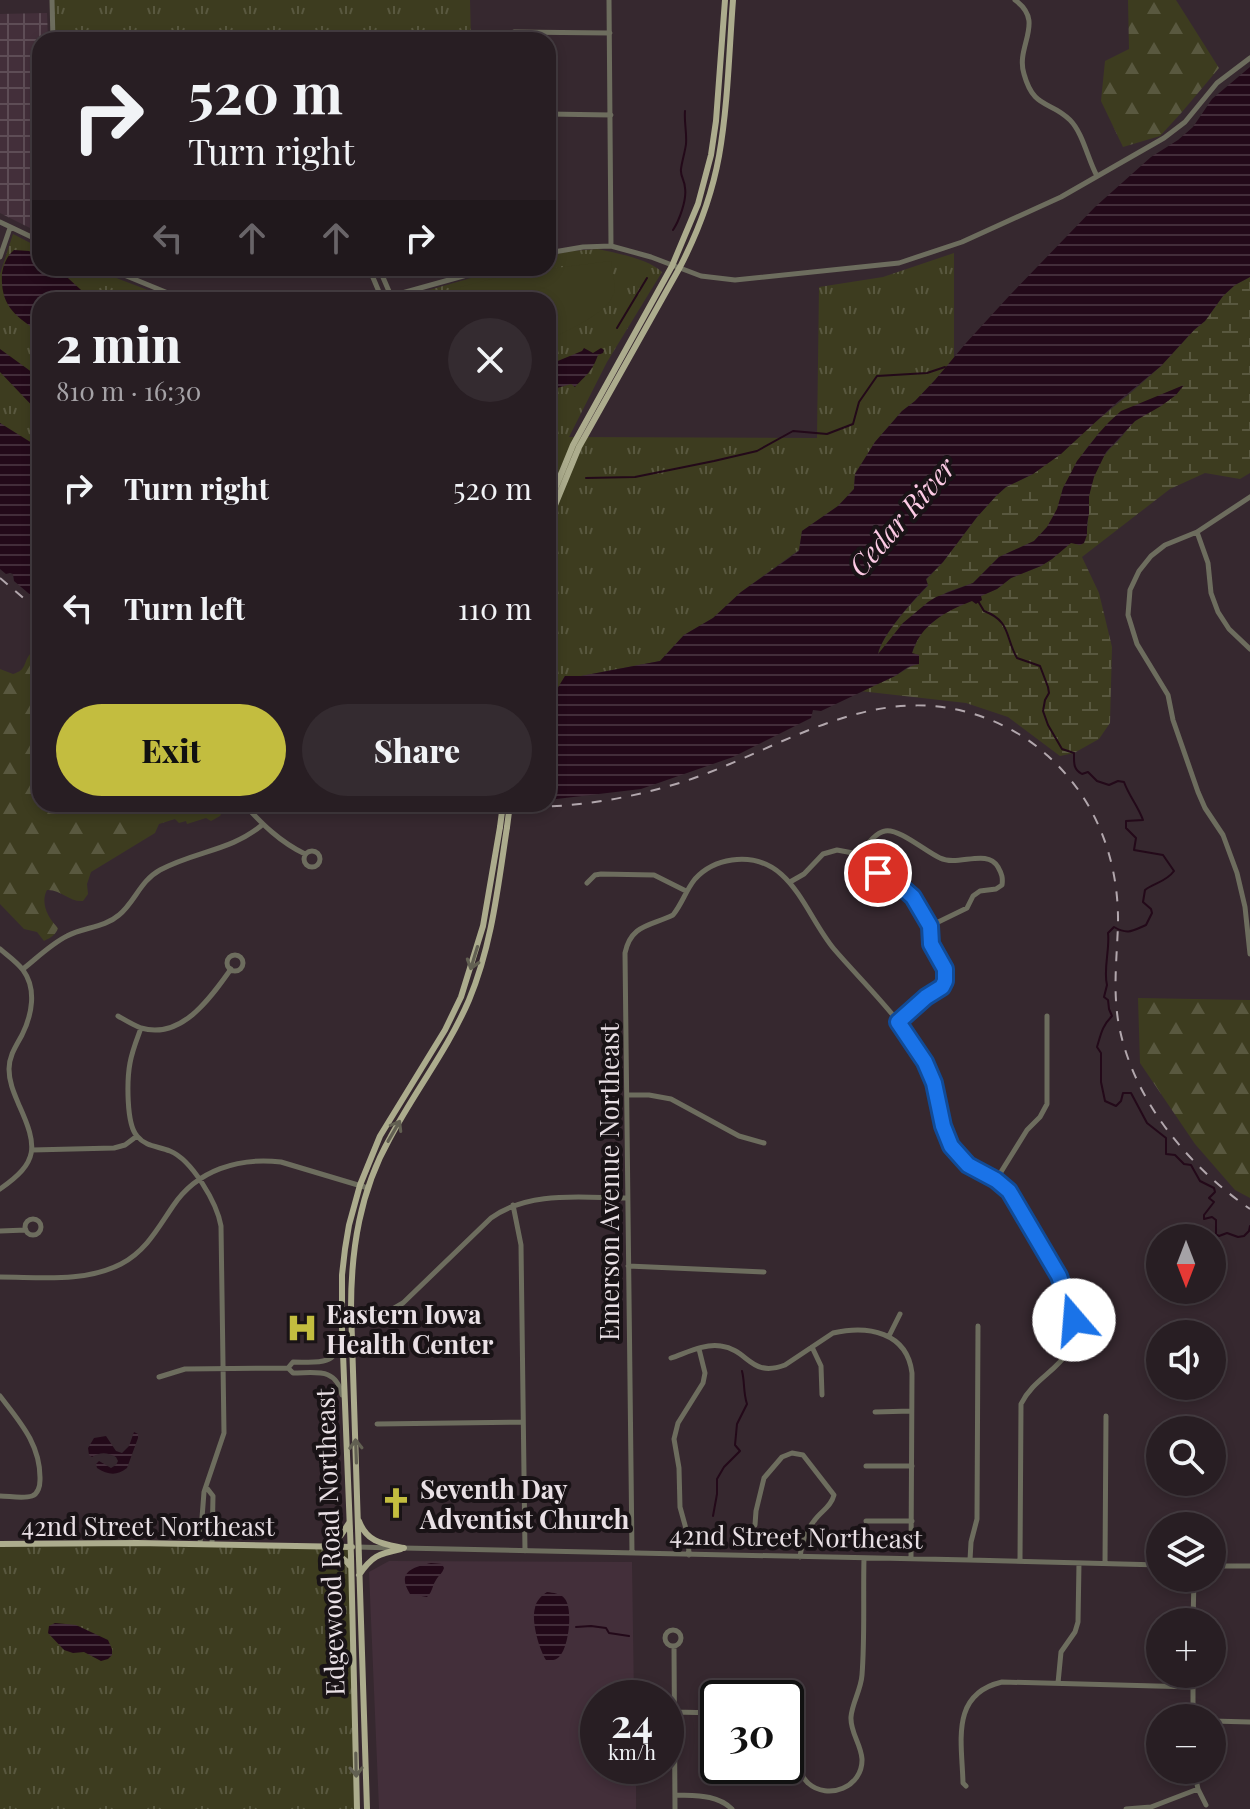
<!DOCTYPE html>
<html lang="en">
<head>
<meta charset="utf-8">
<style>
  body { margin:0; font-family:"Playfair Display",serif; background:#342b30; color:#f1f3f6; height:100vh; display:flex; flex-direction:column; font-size:30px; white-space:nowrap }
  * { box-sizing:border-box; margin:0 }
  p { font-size:26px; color:#a5a2a6 }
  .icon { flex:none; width:44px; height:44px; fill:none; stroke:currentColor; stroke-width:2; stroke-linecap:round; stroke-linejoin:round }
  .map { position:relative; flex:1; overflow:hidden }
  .sheet { position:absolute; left:32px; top:292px; width:524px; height:520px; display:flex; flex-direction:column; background:#281e23; border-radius:24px; box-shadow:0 4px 12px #0003,0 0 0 2px #443c41 }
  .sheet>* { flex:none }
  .guide { position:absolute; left:32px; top:32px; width:524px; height:244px; border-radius:24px; box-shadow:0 4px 12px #0003,0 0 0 2px #443c41; background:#281e23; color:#f1f3f6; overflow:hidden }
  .needle { width:52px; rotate:180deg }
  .buttons { position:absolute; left:1146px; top:1224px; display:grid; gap:16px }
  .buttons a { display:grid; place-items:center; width:80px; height:80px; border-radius:50%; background:#281e23; box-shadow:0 4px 12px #0003,0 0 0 2px #443c41; font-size:40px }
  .speed { position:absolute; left:580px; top:1680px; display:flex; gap:16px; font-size:40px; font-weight:700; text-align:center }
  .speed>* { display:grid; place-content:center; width:104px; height:104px; border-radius:50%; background:#281e23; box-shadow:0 4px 12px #0003,0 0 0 2px #443c41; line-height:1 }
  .speed small { font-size:20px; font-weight:400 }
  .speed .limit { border:4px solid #111; border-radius:12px; background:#fff; color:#111 }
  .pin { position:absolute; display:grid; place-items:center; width:68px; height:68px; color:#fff; margin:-34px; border:4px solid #fff; border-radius:50%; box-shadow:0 2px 8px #0007 }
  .me { position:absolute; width:88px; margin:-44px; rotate:342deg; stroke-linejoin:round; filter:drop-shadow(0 0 6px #0008) }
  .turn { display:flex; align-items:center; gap:28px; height:168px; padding:0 24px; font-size:36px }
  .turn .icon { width:104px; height:104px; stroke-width:2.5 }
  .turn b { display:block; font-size:56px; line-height:68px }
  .lanes { display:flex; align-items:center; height:76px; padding:0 24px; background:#0003; justify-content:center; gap:40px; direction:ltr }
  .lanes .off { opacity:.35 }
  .round { display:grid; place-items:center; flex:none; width:84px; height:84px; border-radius:42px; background:#342b30 }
  .overview { display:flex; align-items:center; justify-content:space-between; height:136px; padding:0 24px }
  h1 { font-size:48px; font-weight:800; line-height:60px }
  .cta { display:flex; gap:16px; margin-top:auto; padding:16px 24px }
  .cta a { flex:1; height:92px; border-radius:48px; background:#c3bd3f; color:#111; font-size:32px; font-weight:800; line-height:92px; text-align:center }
  .cta a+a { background:#342b30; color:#f1f3f6 }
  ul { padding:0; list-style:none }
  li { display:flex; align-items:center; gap:24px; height:120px; padding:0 24px }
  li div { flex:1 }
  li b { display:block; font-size:30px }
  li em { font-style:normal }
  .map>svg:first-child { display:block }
  .built { fill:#432f3a }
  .industrial { fill:url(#industrial-grid) }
  .grass { fill:url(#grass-tufts) }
  .forest { fill:url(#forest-firs) }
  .wetland { fill:url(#wetland-marsh) }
  .garden { fill:#3d3c1f }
  .water { fill:url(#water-rules) }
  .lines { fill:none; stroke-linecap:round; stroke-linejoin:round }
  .stream { stroke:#230919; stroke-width:2 }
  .minor { stroke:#6d6d5e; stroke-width:5 }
  .major { stroke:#acac8d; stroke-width:6 }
  .rail { stroke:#b2a7ad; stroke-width:2; stroke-dasharray:10 10; stroke-linecap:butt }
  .major-bridge { stroke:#acac8d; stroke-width:6 }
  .oneway { stroke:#626052 }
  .route-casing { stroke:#114b97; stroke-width:20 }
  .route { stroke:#1a73e8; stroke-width:14 }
  .labels { text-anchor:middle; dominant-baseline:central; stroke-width:8; stroke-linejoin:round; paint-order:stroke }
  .street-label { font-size:26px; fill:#e9e0e5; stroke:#191316 }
  .poi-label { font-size:26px; font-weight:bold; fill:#e9e0e5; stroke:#191316; text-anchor:start }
  .water-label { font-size:28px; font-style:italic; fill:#fdcbe5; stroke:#191316 }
</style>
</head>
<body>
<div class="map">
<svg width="1250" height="1809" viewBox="0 0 1250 1809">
  <defs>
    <pattern id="industrial-grid" width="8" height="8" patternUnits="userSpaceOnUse" patternTransform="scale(2)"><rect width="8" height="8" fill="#432f3a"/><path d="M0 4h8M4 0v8" fill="none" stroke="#5e4d56"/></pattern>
    <pattern id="grass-tufts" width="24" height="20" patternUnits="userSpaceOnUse" patternTransform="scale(2)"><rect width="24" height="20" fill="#3d3c1f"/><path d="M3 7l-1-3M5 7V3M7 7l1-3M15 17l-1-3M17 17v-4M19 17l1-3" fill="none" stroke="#59583f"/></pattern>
    <pattern id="forest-firs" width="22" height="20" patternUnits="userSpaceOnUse" patternTransform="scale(2)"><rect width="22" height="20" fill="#3d3c1f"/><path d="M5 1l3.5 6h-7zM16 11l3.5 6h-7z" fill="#59583f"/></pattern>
    <pattern id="wetland-marsh" width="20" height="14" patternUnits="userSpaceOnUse" patternTransform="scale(2)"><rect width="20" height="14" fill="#3d3c1f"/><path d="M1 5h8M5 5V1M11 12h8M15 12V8" fill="none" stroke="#59583f"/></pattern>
    <pattern id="water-rules" width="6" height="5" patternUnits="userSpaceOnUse" patternTransform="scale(2)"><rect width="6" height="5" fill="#230919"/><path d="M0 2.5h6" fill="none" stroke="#432d3a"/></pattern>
  </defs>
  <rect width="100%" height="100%" fill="#36282f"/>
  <path class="built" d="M389 1561 632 1562 634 1698H598V1766H636V1809H379L369 1572Z"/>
  <path class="industrial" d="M47 13 48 40H40V233L0 213V14Z"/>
  <path class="grass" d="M52 0H470L471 40H53Z
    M13 234 40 248V268H90L174 300H40V450L0 423V274Z
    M598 249C616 253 649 259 662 272L607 362 569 437 817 438 819 287 883 277 954 253V358L935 380 915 401 902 411 875 442 855 474 854 489 838 506 802 531 799 550 741 592 713 618 684 635 660 661 581 676H565L557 690 548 692V300H394L506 268H548V256L571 251Z
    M0 1544 350 1547 357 1809H0Z"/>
  <path class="forest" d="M1128 0H1176L1219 68 1182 112 1160 136 1123 147 1101 101 1105 61 1129 49Z
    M39 646 40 804 231 805 222 812 220 816 211 821 206 818 187 824 186 821 179 823 175 819 159 824 155 833 91 872 87 884 88 894 83 901C69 902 60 889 47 890 40 903 48 918 58 928 56 935 50 938 44 941L37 932 24 929 0 904V669L13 674C27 670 23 663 30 654 32 651 36 649 39 646Z
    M1138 998 1250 1000V1198L1235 1190 1195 1144 1140 1063Z"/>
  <path class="wetland" d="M1250 277V473L1240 479 1205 473 1170 489 1082 557 1099 593 1112 647 1110 723 1099 739 1074 753 1060 756 1008 717 966 703 860 691 895 676 913 665 912 653 920 634 944 612 997 589 1011 578 1041 566 1052 559 1071 542 1080 545C1092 528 1086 515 1089 497 1091 482 1098 462 1108 451 1110 448 1114 445 1117 442 1124 435 1129 425 1138 419 1154 408 1171 403 1182 386L1157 397 1099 433 1086 449 1063 488 1058 509 1047 527 1034 541 999 557 973 583 947 592 903 623 878 656C880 636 914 600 928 586L926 580 943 562 977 517 996 496 1006 487 1033 474 1134 390 1161 366 1194 330 1205 321 1223 296 1235 285Z"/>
  <path class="garden" d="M611 261C612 271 616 283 614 293 609 313 566 331 548 340V300H462L460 287 516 273Z"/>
  <path class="water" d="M1250 67V277L1235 285 1223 296 1205 321 1194 330 1161 366 1115 404 1061 454 1033 474 1006 487 996 496 977 517 943 562 926 579 928 585C914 599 881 636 878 654L903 623 928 602 936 597 973 583 999 557 1034 541 1047 527 1057 509 1063 488 1077 461 1099 433 1109 422 1121 411 1184 385 1176 395 1161 406 1135 421 1106 452 1094 477 1089 496V514L1087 523V535L1084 543 1080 545 1071 543 1052 559 1041 566 1011 578 997 589 981 596 982 600 976 604 972 601C946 611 921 624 912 653L919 655V664L908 667 895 676 821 711 813 710 811 718 733 757 641 789 548 800V692L557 689 565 676H581L660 661 684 635 713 618 741 592 799 551 802 531 838 506 854 489 855 474 875 442 902 411 915 401 935 380 966 343 1010 295 1095 207 1151 157 1178 140 1193 127 1212 99Z
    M14 250 29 251 40 257V268H57L92 300H40V333C16 316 0 307 2 273 4 263 7 256 14 250Z
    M584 348 593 353 601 348 604 350 603 353 598 355C592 372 586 375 575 387L571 384 557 388 548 394V365L582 351Z
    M0 349 40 378V414L0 372Z
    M0 423 40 448V603L14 581 13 574 10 573 6 574 0 569Z
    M134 1432 138 1434V1438L127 1468C117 1476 108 1475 97 1468L96 1464 99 1461 111 1468 116 1465 118 1461 116 1457C107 1452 100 1452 92 1457L89 1455 88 1448 94 1438 106 1436 116 1451 122 1453 129 1446Z
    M431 1563 442 1564 444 1568C442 1574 439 1575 436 1580 432 1586 433 1591 427 1597L410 1594C396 1572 413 1567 431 1563Z
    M547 1592C553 1593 561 1593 565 1599 573 1609 569 1648 559 1657 555 1661 552 1660 546 1660 539 1649 531 1621 535 1608 536 1601 541 1596 547 1592Z
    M55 1623 76 1625 108 1640 112 1649V1655L108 1659 101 1661 84 1652 73 1653 64 1650 48 1633 49 1626Z"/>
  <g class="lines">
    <path class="stream" d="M673 230C679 221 687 200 685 188 685 181 680 176 681 169 682 161 685 152 686 144 687 133 684 122 685 111
      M617 328 647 278
      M586 478 635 477 714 461 757 451 793 431 827 434 853 424 859 402 877 376 927 373 945 367
      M978 601 984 611C1011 621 1005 637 1017 658L1040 666 1048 687 1049 693 1045 700 1043 711 1048 725 1062 749 1074 753C1074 763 1073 769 1082 774L1088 772 1097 781 1109 785 1118 781 1124 782C1129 796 1138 806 1143 820L1126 821V828L1136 838 1134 850 1163 855 1174 871C1166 882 1154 883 1145 890L1143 902 1151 909 1152 913 1146 925C1132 931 1128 935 1114 927L1108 933C1110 949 1103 970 1107 985L1104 997 1108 1000 1109 1009 1112 1016C1102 1026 1101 1034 1097 1047L1101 1053V1082L1105 1101 1116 1106 1121 1101 1123 1093H1131L1147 1123 1166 1138V1154L1175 1155 1184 1164 1191 1165 1200 1181 1214 1188 1215 1192 1209 1198 1214 1202 1204 1215V1219L1212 1217 1216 1220V1234L1219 1236 1227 1233 1238 1237 1244 1236 1249 1231 1250 1226
      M713 1516 717 1494V1479L724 1467 740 1451 735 1445 737 1424 747 1404C743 1392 745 1383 742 1371
      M576 1627 591 1626 606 1628 609 1633 629 1636"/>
    <path class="minor" d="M52 0 53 40
      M609 0 611 246
      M1015 0C1046 22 1015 46 1024 74 1034 110 1050 100 1070 120 1083 133 1088 160 1097 176
      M514 32 610 33
      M548 114 611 115
      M0 222 40 241
      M548 253 583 247 611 246 651 257 701 276 735 280 899 263 962 242 1061 197 1164 138 1185 122 1217 83 1250 58
      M0 257 10 228
      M107 268 185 300
      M369 268 382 299
      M379 268 391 296
      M377 300 492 268
      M1250 497 1197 532 1165 545 1151 556 1139 571 1130 590 1128 615 1137 644 1168 695 1173 720 1198 792 1205 808 1223 835 1237 873 1245 907 1250 954
      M1197 532 1208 563 1211 593 1218 612 1229 629 1250 649
      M244 804C262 824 280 842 305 854
      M304 859a8 8 0 1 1 16 0a8 8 0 1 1-16 0Z
      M858 856C865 848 874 833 885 831 899 828 926 852 940 858 958 867 987 848 998 867 1002 874 1003 878 1002 885L996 889 980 891 973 896 967 908 930 926
      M790 882 804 874 823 854 837 850 853 853 858 856 871 868 896 882 913 897 930 926 931 944 934 952 942 962 946 975 942 987 935 993 926 997 898 1022
      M587 883 595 875 601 874 654 875 686 891
      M0 949C7 955 17 962 23 970 37 989 32 1015 22 1035 16 1046 9 1056 9 1069 9 1082 14 1093 19 1105 38 1147 39 1162 0 1189
      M227 963a8 8 0 1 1 16 0a8 8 0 1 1-16 0Z
      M23 969C37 958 51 944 67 936 84 927 104 928 119 915 135 902 140 881 160 870 195 851 231 851 262 825
      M118 1016C125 1020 133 1025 141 1028 182 1040 211 997 231 969
      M141 1028C137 1039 132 1051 130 1063 127 1079 126 1124 137 1136 146 1147 158 1146 170 1151 192 1160 217 1203 221 1226L224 1433 204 1492 200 1544
      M627 1095H649L671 1099 739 1136 764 1143
      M32 1150 114 1148 125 1145 137 1136
      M996 1180 1027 1130 1040 1117 1047 1104V1016
      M513 1205 521 1245 525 1551
      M25 1227a8 8 0 1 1 16 0a8 8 0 1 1-16 0Z
      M0 1231 26 1230
      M628 1266 764 1272
      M0 1277C40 1277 84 1283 121 1264 146 1251 158 1228 173 1206 197 1170 239 1157 281 1162L368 1188
      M370 1322 403 1303 491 1218C530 1190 582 1198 627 1198
      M889 1336 900 1314
      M812 1347 821 1366 822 1395
      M671 1358C686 1353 705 1343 721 1346 749 1350 750 1378 785 1365L833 1333C868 1325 907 1332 912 1373L911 1559
      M288 1368 293 1362C314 1362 336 1367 340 1341
      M159 1377 185 1369 288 1368 293 1373C316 1373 336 1367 342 1395
      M0 1396C20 1422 41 1445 40 1480 40 1486 38 1494 32 1496 23 1499 9 1496 0 1496
      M875 1412 911 1411
      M377 1424 523 1422
      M866 1466H912
      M206 1487 213 1496 212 1544
      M866 1521H912
      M755 1525 756 1511 764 1478 782 1457 792 1453 803 1455 834 1495C831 1507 821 1511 814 1521 805 1532 802 1543 800 1557
      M358 1547 393 1548
      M403 1548 970 1560 1160 1565
      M632 1553 625 953C631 924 651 926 673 915 682 904 686 890 695 879 705 868 718 862 732 860 791 852 804 913 834 949 865 985 903 1020 925 1062 932 1075 936 1088 939 1102 943 1118 943 1134 952 1148 966 1169 984 1169 1001 1183 1013 1193 1020 1210 1028 1223 1046 1253 1070 1286 1074 1321 1078 1366 1037 1371 1021 1404L1020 1561
      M689 1555 688 1536 680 1507 679 1468 674 1439 678 1423 703 1383 705 1373 699 1349
      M970 1560 971 1542 977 1519 978 1326
      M1105 1564 1106 1416
      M1212 1566H1250
      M1193 1622 1194 1578
      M665 1638a8 8 0 1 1 16 0a8 8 0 1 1-16 0Z
      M674 1647 675 1809
      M1058 1683 1061 1652 1075 1632 1078 1622 1079 1563
      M675 1712 718 1713
      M1193 1718V1674
      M1212 1721 1250 1722
      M786 1746C792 1756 801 1777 808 1783 828 1801 863 1787 862 1759 861 1744 850 1732 851 1717 852 1703 861 1690 862 1675 865 1636 863 1597 864 1558
      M1194 1770 1198 1789 1206 1805
      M966 1786 963 1783C962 1742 950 1694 1002 1682L1193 1687
      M675 1795C696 1796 716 1794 732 1809
      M1126 1809 1151 1807 1198 1789"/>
    <path class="major" d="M548 506 573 445 672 266 698 204 711 155 716 121 725 0
      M548 530 553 510 579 447 680 267C698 232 712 195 719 156 728 105 729 52 733 0
      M359 1521C367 1543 384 1544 404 1548
      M0 1544 137 1543 352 1547
      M328 1547 341 1535 349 1523
      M328 1547 346 1561 351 1567
      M359 1575C372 1556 378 1554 401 1549
      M357 1809 351 1556 342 1328V1275L345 1249 349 1225 360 1185 380 1136 445 1030 461 997 483 926 500 827
      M367 1809 351 1309C351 1249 360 1191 390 1138 415 1091 448 1049 469 1000 492 945 498 886 507 827"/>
    <path class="rail" d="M0 578 40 612
      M472 804C541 812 610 804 676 784 769 756 861 685 963 711 995 719 1024 734 1048 756 1096 799 1119 860 1118 924 1117 956 1113 988 1118 1020 1131 1098 1187 1165 1250 1209"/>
    <path class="major-bridge" d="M500 827 503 804
      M507 827 510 804"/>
  </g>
  <defs><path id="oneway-shaft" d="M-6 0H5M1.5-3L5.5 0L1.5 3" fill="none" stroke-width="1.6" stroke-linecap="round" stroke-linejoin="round" transform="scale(2)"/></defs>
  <g class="oneway">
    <use href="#oneway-shaft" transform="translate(474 958) rotate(107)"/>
    <use href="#oneway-shaft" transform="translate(394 1131) rotate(-60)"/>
    <use href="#oneway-shaft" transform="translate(356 1451) rotate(-92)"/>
    <use href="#oneway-shaft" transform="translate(356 1765) rotate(89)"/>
  </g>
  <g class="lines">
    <defs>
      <path id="route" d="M878 873 896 882 913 897 930 926 931 944 945 969V981L942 987 926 997 898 1022 925 1062 934 1083 943 1126 951 1146 968 1165 996 1180 1009 1191 1059 1276 1074 1320"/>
    </defs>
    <use href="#route" class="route-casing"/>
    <use href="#route" class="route"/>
  </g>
  <defs>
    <symbol id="hospital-bare" viewBox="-9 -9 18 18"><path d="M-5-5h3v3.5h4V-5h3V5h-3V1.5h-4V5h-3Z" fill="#c3bd3f" stroke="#191316" stroke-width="2.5" paint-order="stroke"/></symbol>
    <symbol id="church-bare" viewBox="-9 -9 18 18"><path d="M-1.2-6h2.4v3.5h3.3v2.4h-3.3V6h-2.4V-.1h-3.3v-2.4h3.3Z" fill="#c3bd3f" stroke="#191316" stroke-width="2.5" paint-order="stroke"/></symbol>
  </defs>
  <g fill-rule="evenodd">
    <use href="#hospital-bare" x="280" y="1306" width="44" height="44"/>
    <use href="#church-bare" x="374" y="1481" width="44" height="44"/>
  </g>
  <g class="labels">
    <g class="street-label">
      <text transform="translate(608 1182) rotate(-90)">Emerson Avenue Northeast</text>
      <text x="148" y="1525">42nd Street Northeast</text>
      <text transform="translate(796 1536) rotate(1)">42nd Street Northeast</text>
      <text transform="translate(329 1542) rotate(-92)">Edgewood Road Northeast</text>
    </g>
    <g class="poi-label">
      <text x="326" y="1313">Eastern Iowa<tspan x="326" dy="30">Health Center</tspan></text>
      <text x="420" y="1488">Seventh Day<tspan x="420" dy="30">Adventist Church</tspan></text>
    </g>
    <g class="water-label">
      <text transform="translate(901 516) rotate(-49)">Cedar River</text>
    </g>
  </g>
</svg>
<div class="buttons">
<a><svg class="needle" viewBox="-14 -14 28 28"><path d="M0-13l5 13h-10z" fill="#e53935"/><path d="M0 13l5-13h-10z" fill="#a5a2a6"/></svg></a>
<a><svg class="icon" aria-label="sound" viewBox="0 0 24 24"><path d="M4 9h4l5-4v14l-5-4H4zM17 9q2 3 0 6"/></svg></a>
<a><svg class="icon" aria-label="search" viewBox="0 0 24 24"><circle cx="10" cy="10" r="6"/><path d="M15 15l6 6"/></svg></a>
<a><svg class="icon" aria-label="layers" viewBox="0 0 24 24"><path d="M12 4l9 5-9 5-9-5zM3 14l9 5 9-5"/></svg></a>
<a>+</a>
<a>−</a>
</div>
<div class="speed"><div>24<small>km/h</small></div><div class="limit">30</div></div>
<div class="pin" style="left:878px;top:873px;background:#d93025"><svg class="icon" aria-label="arrive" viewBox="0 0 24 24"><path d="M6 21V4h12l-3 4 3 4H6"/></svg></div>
<svg class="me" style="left:1074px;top:1320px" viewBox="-20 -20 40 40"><circle r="19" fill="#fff"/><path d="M0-13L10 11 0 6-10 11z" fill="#1a73e8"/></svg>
<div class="guide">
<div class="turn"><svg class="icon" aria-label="right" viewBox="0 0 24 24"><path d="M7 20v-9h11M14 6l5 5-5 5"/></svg><div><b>520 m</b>Turn right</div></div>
<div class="lanes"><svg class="icon off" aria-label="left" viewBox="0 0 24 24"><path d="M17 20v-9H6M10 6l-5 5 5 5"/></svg><svg class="icon off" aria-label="ahead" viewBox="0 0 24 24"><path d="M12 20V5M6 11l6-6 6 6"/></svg><svg class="icon off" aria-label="ahead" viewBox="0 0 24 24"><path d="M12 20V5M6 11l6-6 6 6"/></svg><svg class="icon" aria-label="right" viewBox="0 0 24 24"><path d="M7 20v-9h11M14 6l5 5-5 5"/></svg></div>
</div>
<section class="sheet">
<div class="overview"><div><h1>2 min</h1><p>810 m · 16:30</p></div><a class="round"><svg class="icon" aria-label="close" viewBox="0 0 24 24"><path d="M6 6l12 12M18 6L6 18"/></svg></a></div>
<ul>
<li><svg class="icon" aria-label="right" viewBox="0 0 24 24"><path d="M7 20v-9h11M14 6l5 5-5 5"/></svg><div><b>Turn right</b></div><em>520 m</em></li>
<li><svg class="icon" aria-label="left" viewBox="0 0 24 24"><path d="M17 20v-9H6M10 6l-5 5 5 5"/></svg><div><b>Turn left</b></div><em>110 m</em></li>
</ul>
<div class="cta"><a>Exit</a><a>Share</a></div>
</section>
</div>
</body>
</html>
